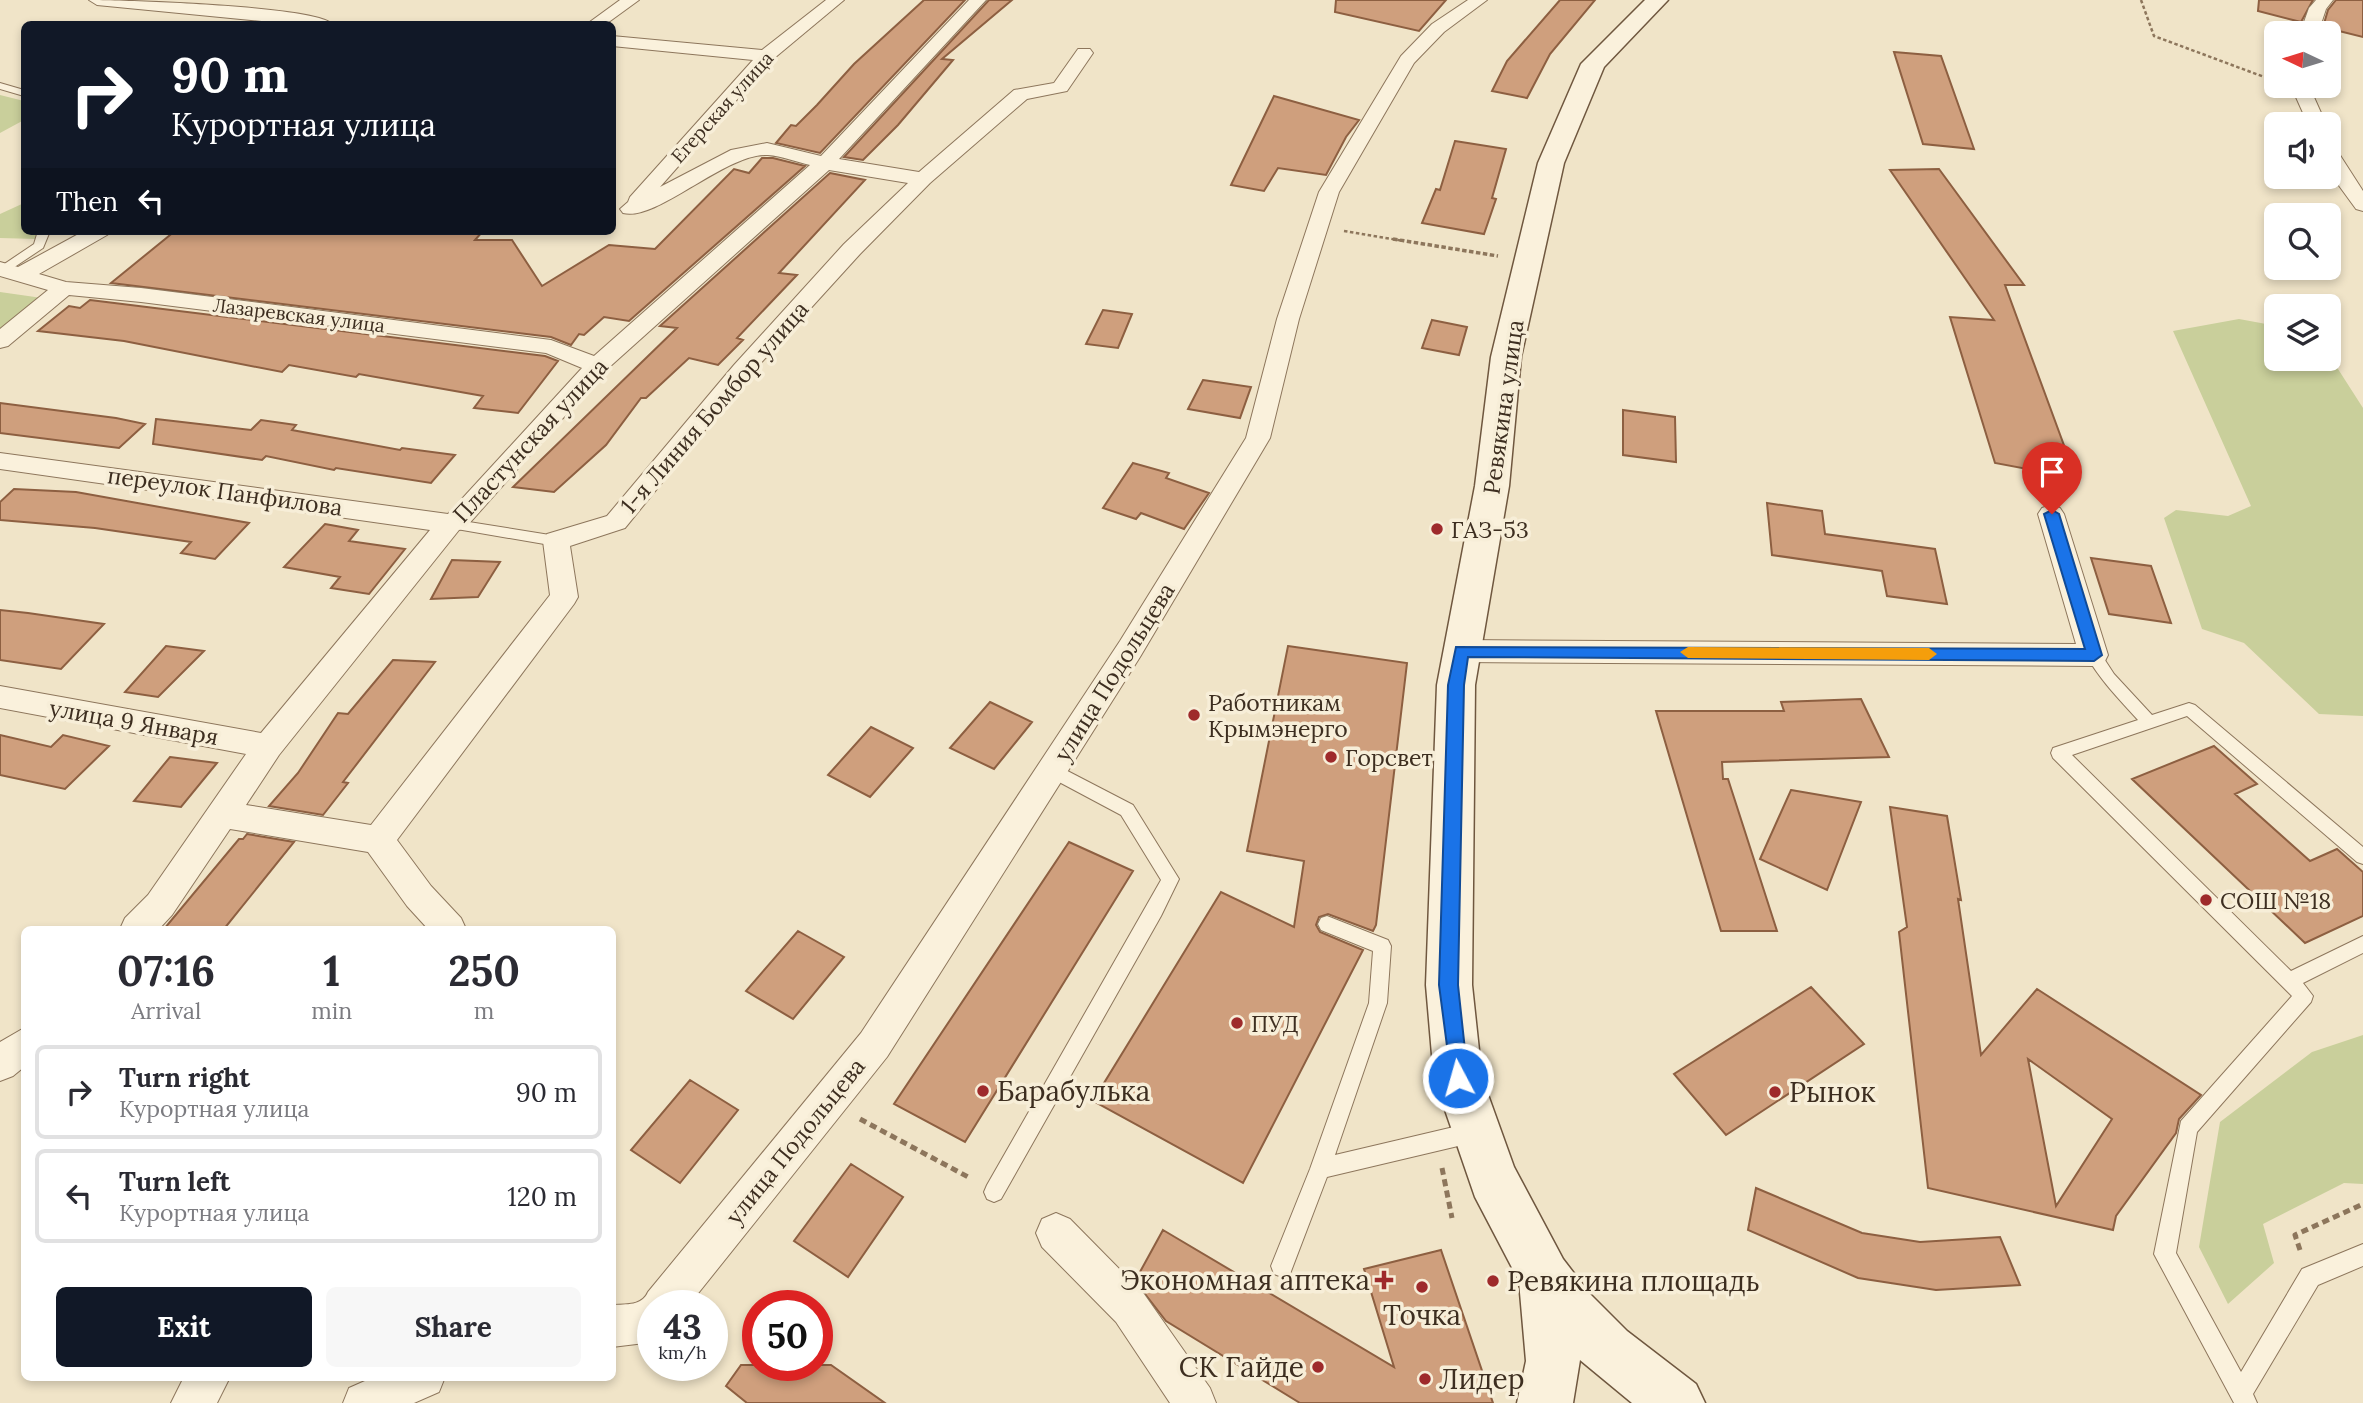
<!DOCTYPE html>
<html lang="en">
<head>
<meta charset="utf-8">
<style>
  body { margin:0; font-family:Lora,serif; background:#f7f7f7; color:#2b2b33; height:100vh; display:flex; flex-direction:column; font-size:26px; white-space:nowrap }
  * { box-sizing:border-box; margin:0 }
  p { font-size:23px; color:#7c7c81 }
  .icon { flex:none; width:38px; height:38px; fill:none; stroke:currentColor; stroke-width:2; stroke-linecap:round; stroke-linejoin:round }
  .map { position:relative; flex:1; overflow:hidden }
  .details { position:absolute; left:21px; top:926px; width:595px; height:455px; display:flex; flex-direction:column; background:#fff; border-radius:10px; box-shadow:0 4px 10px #0003 }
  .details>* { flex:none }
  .top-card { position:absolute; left:21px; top:21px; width:595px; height:214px; border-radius:10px; box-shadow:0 4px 10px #0003; background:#111827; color:#fff; overflow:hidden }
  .needle { width:46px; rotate:274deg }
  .buttons { position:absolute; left:2264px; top:21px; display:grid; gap:14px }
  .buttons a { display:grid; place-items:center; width:77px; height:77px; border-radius:10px; background:#fff; box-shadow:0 4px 10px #0003; font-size:35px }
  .speed { position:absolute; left:637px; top:1290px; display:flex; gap:14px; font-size:35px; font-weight:700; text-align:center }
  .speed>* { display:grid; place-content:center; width:91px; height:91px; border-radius:50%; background:#fff; box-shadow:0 4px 10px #0003; line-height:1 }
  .speed small { font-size:18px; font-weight:400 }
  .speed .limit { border:10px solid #d22; background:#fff; color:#111 }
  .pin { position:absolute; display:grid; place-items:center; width:60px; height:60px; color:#fff; margin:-72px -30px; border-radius:50% 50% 50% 0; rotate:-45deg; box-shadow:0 0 7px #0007 }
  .pin .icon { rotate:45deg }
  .me { position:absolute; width:77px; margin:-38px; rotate:354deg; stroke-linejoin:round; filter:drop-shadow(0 0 5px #0008) }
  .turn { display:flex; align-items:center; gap:24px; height:147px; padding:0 35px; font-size:32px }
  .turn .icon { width:91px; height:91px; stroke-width:2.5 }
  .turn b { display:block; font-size:49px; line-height:60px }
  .then { display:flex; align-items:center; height:66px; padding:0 35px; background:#0003; gap:14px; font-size:26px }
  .eta { display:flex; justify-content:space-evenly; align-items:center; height:119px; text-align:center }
  .eta b { font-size:42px; font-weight:800; line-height:49px }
  .action { display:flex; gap:14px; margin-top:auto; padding:14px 35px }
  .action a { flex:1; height:80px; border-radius:10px; background:#111827; color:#fff; font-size:28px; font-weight:800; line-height:80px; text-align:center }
  .action a+a { background:#f7f7f7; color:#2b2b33 }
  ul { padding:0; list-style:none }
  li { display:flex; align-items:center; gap:21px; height:94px; margin:0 14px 10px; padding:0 21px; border:4px solid #e1e1e2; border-radius:10px }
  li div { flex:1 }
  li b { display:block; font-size:26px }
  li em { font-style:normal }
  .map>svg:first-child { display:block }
  .green { fill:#c9cf9b }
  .building { fill:#cf9f7d; stroke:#8d5f41; stroke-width:2; fill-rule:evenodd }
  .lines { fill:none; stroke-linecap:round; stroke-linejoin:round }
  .lane-casing { stroke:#8d765c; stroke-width:2 }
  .street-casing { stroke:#8d765c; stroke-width:2 }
  .secondary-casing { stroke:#6f573f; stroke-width:3 }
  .path-far2 { stroke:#8d765c; stroke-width:2.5; stroke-dasharray:3.5 2.5; stroke-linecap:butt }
  .path-far1 { stroke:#8d765c; stroke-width:3.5; stroke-dasharray:4.5 2.5; stroke-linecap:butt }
  .path { stroke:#8d765c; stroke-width:5; stroke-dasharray:7 4.5; stroke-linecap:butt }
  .lane { fill:#faf1dc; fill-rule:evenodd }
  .street { fill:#faf1dc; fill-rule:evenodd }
  .secondary { fill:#faf1dc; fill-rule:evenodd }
  .route { fill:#1a73e8; stroke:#114b97; stroke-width:2 }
  .slow { fill:#f59e0b }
  .poi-dot { fill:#9e2a2b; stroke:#f7eed8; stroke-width:2.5 }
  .labels { text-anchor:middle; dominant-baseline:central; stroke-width:7; stroke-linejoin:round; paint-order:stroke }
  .far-street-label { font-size:19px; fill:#3d2e20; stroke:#f7eed8 }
  .street-label { font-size:23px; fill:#3d2e20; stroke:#f7eed8 }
  .poi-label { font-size:23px; fill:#3d2e20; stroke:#f7eed8; text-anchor:start }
  .near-poi-label { font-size:28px; fill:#3d2e20; stroke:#f7eed8; text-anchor:start }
</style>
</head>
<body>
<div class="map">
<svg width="2363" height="1403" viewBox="0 0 2363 1403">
  <rect width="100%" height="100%" fill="#f0e4c8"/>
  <path class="green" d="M0 95 24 101V120L0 133Z
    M24 203V231H62L36 239 0 238V214Z
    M0 292 56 300 0 344Z
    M2239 319 2277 326V359H2329V355L2363 408V716L2319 714 2244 643 2202 629 2164 518 2176 510 2228 516 2251 506 2173 331Z
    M2363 1035V1184L2344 1183 2263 1224 2274 1263 2228 1304 2199 1247 2220 1122 2312 1052Z"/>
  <path class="building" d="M924 0H965L820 153 776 143 791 125 796 126 817 105 854 64Z
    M989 0H1012L942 59 953 60 898 125 863 160 844 157Z
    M1336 0H1446L1419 31 1335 12Z
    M1560 0H1595L1550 54 1527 98 1492 91 1507 61Z
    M2259 0H2313L2301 22 2258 11Z
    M2336 0H2363V37L2323 27 2328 10Z
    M1894 52 1941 56 1974 149 1923 144Z
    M1274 96 1359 120 1346 137 1326 175 1278 168 1264 191 1231 185Z
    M1455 141 1506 149 1492 198 1496 199 1484 234 1422 223 1436 189 1440 190Z
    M762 158H773L805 166 629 321 604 317 584 335 579 334 571 345 551 337 111 283 175 231H483L475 240H512L542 286 609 245 655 249 734 169 749 173Z
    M1939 169 2024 285H2005L2076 478 1995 463 1950 317 1994 320 1890 170Z
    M830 173 865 180 779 273 797 275 737 338 743 340 718 365 689 358 646 398H641L606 445 554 492 513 487 677 328 660 326Z
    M90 300 545 356 558 361 518 413 474 408 483 396 359 374 356 377 289 365 282 372 124 341 38 331 69 306 80 308Z
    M1103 310 1132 314 1118 348 1086 344Z
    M1432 320 1467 327 1459 355 1422 348Z
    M1203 380 1251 387 1240 418 1188 409Z
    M0 403 116 418 145 424 119 448 0 433Z
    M1623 410 1675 417 1676 462 1623 455Z
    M156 419 251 430 261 420 296 425 292 430 400 450 402 448 455 455 431 483 336 468 334 470 266 456 262 460 153 444Z
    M1133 463 1169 473 1166 478 1209 493 1184 529 1141 513 1136 519 1103 508Z
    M14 489 76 492 249 523 215 559 181 553 191 542 95 528 0 520V502Z
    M1767 503 1822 511 1825 534 1935 549 1947 604 1887 596 1882 571 1772 555Z
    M325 524 358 530 349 541 405 549 369 594 331 588 340 577 284 567Z
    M2091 558 2151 566 2171 623 2109 614Z
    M452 560 500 562 478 597 431 599Z
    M0 610 28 613 104 624 61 669 0 660Z
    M166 646 204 651 158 697 125 692Z
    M1288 646 1407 663 1376 925 1373 931 1328 914 1319 917 1316 925 1320 932 1363 950 1243 1183 1093 1101 1221 892 1294 927 1304 861 1247 851Z
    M393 660 435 662 343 782 348 783 323 815 269 806 298 773 338 713 348 714Z
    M1861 699 1889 757 1722 762 1723 779H1728L1777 931H1721L1656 711H1784L1781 702Z
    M990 702 1032 722 994 769 950 748Z
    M871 727 913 748 870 797 828 775Z
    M0 735 51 747 63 735 109 746 65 789 0 775Z
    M2214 746 2257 784 2235 794 2310 861 2337 849 2363 872V916L2305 943 2132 779Z
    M170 757 217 763 181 807 134 801Z
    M1791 790 1861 802 1827 890 1760 859Z
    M1890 807 1947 816 1961 900 1958 899 1981 1055 2037 989 2201 1095 2179 1119 2176 1133 2116 1216 2113 1230 1928 1188 1899 932 1907 927ZM2028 1059 2112 1119 2056 1206Z
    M247 834 294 842 224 929H164L239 839H243Z
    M1069 842 1133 871 965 1142 894 1104Z
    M798 931 844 957 793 1019 746 991Z
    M1811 987 1864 1044 1726 1135 1674 1074Z
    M690 1080 738 1110 680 1183 631 1150Z
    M851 1164 903 1197 848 1277 794 1241Z
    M1756 1188 1862 1233 1920 1242 2000 1237 2020 1285 1936 1290 1858 1278 1748 1230Z
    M1163 1230 1394 1367 1364 1269 1441 1250 1493 1403H1300L1166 1321 1135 1281Z
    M741 1365H831L885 1403H747L726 1386Z"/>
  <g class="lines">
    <defs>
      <path id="lane" d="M0 83 24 90V96L0 89Z
        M38 231H50L43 248 7 272 0 273V267L34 244Z
        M450 519 556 536 563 541 556 546 445 527 443 524 445 521Z
        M2094 649 2099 651 2114 674 2152 715 2189 703 2195 705 2363 847V864L2357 862 2187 716 2072 755 2291 971 2363 936V953L2303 983 2313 996 2311 1002 2197 1132 2176 1253 2241 1372 2302 1269 2363 1244V1266L2318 1285 2253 1394 2257 1403H2234L2154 1254 2181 1121 2292 996 2053 758 2051 753 2053 748 2138 720C2119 699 2100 680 2086 655Z
        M1052 763 1133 805 1179 879 1161 916 1001 1199 994 1202 987 1199 984 1192 987 1185 1161 880 1121 815 1046 775 1044 770 1046 765Z
        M1327 916 1388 940 1391 946 1387 1003 1335 1155 1475 1122 1482 1125 1485 1132 1482 1139 1475 1142 1327 1177 1290 1274 1282 1277 1274 1274 1271 1266 1310 1169 1369 1003 1373 951 1321 930 1318 924 1321 918Z"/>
      <path id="street" d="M89 0C122 0 316 6 332 24H292L97 5Z
        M620 0H639L606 24H587Z
        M826 0H844L772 60 660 187 731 150 767 143 821 156 969 0H986L839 159 919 172 1014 90 1054 83 1078 49H1090L1093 53 1067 91 1027 99 930 183 860 254 750 375 625 528 570 546 578 597 574 604 397 840 431 886 461 918 466 929H428L407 906 368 852 230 829 172 915 159 929H120L125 918 148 895 246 754 0 708V686L261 733 430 530 0 469V453L448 514 582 368 546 353 141 302 69 295 8 346 0 348V329L48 290 0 276V262L18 267 84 231H111L107 235 39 274 66 282 141 288 551 340 594 356 810 165C797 162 781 156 768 155 725 153 657 222 623 213L620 209 628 202 630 197 753 60 612 46V36L762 50ZM829 170 908 183 844 244 734 365 607 516 547 534 543 541 550 595 371 825 246 805 279 755 459 530 466 527 605 371Z
        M1468 0H1487L1444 32 1414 63 1339 192 1299 319 1270 438 1140 657 887 1057 688 1306H653V1342L612 1347V1305C627 1304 642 1306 648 1292L861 1033 1120 641 1246 438 1277 319 1319 192 1401 56 1432 24Z
        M2316 0H2333L2326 9 2318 33H2300L2309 8Z
        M2291 86H2309L2326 124H2308Z
        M2329 147 2336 149 2363 191V211L2356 209 2329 172Z
        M2051 505 2060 508 2064 514 2108 655 2104 663 2094 666 1462 662 1452 659 1448 651 1452 643 1462 640 2076 644 2038 514 2042 508Z
        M24 1028V1067L13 1076 0 1081V1042Z
        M1056 1213 1070 1219 1144 1294 1210 1388 1216 1403H1170L1116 1322 1042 1247 1036 1233 1042 1219Z
        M184 1377H230L217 1403H171Z
        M374 1377H445L439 1392 414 1403H343L349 1388Z"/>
      <path id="secondary" d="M1645 0H1668L1604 67 1564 163 1521 357 1509 486 1475 685 1472 985 1482 1078 1514 1167 1563 1259 1590 1294 1627 1331 1696 1384 1705 1403H1632L1580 1360 1573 1403H1517L1526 1361 1519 1281 1475 1197 1434 1078 1426 985 1437 685 1475 486 1491 357 1538 163 1581 64Z"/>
    </defs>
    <use href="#lane" class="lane-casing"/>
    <use href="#street" class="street-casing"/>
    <use href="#secondary" class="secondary-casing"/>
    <path class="path-far2" d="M2141 0 2154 36 2275 81
      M1344 231 1404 241"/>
    <path class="path-far1" d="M1393 239 1498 256"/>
    <path class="path" d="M860 1119 970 1178
      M1442 1168 1452 1218
      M2300 1250 2295 1235 2363 1204"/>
    <use href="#lane" class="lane"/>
    <use href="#street" class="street"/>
    <use href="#secondary" class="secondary"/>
  </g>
  <path class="route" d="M2052 510 2059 514 2102 655 2094 661 1468 657 1464 685 1458 985 1468 1078 1465 1084 1458 1087 1452 1084 1439 985 1448 685 1456 647 2085 649 2044 514Z"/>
  <path class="slow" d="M1688 647 1929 648 1937 654 1929 660 1688 658 1680 652Z"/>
  <g class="poi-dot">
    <circle cx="1437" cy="529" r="7"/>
    <circle cx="1194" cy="715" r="7"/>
    <circle cx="1331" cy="757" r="7"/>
    <circle cx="2206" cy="900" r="7"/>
    <circle cx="1237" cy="1023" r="7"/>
    <circle cx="983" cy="1091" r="7"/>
    <circle cx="1775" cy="1092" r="7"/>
    <path d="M1380.5 1269.5h7v7h7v7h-7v7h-7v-7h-7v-7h7z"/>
    <circle cx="1493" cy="1281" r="7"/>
    <circle cx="1422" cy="1287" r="7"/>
    <circle cx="1318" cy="1367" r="7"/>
    <circle cx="1425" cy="1379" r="7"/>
  </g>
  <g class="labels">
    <g class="far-street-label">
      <text transform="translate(722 107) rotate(-48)">Егерская улица</text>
      <text transform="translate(299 315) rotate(7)">Лазаревская улица</text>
    </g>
    <g class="street-label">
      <text transform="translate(714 407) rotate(-49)">1-я Линия Бомбор улица</text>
      <text transform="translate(1503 407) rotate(-82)">Ревякина улица</text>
      <text transform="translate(530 440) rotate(-47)">Пластунская улица</text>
      <text transform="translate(225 491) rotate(8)">переулок Панфилова</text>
      <text transform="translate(1114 672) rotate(-58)">улица Подольцева</text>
      <text transform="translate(134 722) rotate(10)">улица 9 Января</text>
      <text transform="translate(795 1141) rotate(-51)">улица Подольцева</text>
    </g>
    <g class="poi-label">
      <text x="1451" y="529">ГАЗ-53</text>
      <text x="1208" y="702">Работникам<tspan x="1208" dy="26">Крымэнерго</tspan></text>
      <text x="1345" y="757">Горсвет</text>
      <text x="2220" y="900">СОШ №18</text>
      <text x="1251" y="1023">ПУД</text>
    </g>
    <g class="near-poi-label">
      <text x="997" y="1091">Барабулька</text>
      <text x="1789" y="1092">Рынок</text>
      <text x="1370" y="1280" text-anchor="end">Экономная аптека</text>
      <text x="1507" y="1281">Ревякина площадь</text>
      <text x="1422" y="1315" text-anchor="middle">Точка</text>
      <text x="1304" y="1367" text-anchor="end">СК Гайде</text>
      <text x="1439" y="1379">Лидер</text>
    </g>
  </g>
</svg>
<div class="buttons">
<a><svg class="needle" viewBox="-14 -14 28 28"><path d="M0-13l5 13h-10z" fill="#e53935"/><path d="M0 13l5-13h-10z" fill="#7c7c81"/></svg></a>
<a><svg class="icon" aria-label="sound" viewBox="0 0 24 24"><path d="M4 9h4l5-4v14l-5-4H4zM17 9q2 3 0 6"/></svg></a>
<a><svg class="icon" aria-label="search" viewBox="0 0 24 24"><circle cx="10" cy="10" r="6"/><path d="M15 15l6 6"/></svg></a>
<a><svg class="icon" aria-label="layers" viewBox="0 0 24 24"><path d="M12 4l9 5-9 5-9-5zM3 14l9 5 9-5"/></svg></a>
</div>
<div class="speed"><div>43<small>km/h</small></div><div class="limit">50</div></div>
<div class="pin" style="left:2052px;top:514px;background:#d93025"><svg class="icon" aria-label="arrive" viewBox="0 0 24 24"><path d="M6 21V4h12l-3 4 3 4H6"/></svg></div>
<svg class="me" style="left:1458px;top:1078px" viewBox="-20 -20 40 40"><circle r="17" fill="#1a73e8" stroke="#fff" stroke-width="3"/><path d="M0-11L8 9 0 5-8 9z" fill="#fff"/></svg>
<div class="top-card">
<div class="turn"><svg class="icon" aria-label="right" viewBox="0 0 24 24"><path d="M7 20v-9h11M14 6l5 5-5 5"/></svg><div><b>90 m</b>Курортная улица</div></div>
<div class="then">Then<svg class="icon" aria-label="left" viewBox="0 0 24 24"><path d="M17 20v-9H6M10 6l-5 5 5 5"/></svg></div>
</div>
<section class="details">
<div class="eta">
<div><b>07:16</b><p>Arrival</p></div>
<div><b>1</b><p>min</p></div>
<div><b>250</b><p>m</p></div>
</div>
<ul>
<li><svg class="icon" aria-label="right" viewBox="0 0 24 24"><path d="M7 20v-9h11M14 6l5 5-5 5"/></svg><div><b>Turn right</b><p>Курортная улица</p></div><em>90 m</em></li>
<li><svg class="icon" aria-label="left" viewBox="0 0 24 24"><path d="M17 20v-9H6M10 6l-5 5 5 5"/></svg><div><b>Turn left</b><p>Курортная улица</p></div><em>120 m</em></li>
</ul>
<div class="action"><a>Exit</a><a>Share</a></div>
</section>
</div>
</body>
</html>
